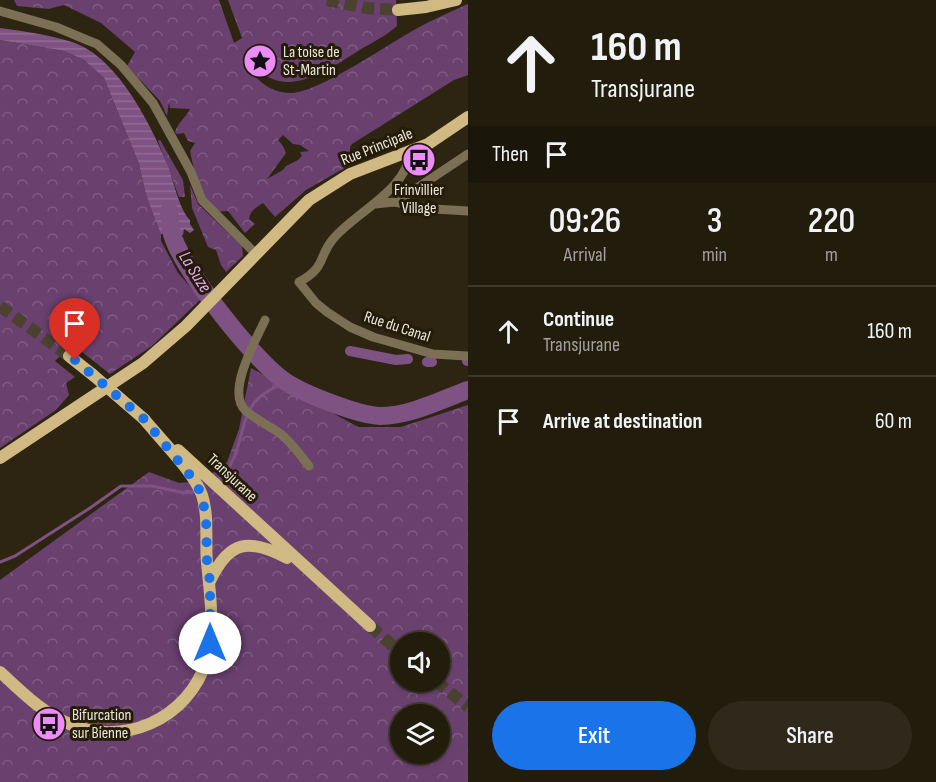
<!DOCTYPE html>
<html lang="en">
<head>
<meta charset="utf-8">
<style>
  body { margin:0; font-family:"Sofia Sans Condensed",sans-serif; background:#2e291b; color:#f1f3f6; height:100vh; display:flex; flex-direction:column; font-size:22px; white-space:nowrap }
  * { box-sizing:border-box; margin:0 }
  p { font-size:20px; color:#a2a19d }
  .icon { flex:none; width:33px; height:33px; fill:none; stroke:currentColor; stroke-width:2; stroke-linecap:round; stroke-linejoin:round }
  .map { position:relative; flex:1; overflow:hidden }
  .sheet { display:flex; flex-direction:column; background:#221c0d; width:468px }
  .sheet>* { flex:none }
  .banner { background:#221c0d; color:#f1f3f6; overflow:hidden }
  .controls { position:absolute; left:390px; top:632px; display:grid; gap:12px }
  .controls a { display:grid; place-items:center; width:60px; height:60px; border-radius:50%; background:#221c0d; box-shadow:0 2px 4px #0004,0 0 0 2px #3f3a2e; font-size:30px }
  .pin { position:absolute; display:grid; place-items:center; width:51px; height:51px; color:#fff; margin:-62px -26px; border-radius:50% 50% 50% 0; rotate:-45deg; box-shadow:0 0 6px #0007 }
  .pin .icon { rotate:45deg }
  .me { position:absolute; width:66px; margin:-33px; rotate:0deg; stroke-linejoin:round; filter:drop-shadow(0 0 4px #0008) }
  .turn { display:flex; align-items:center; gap:21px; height:126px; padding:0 24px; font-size:27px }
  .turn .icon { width:78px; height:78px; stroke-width:2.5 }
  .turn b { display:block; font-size:42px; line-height:51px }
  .then { display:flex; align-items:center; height:57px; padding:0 24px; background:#0003; gap:12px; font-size:22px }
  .eta { display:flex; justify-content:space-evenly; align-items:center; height:102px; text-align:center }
  .eta b { font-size:36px; font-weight:600; line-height:42px }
  .action { display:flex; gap:12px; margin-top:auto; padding:12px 24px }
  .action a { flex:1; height:69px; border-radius:36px; background:#1a73e8; color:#fff; font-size:24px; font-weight:600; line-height:69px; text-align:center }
  .action a+a { background:#2e291b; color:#f1f3f6 }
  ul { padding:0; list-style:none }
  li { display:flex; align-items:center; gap:18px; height:90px; padding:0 24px; border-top:2px solid #3f3a2e }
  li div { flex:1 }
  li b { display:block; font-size:22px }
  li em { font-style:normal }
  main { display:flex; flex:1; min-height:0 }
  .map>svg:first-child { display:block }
  .forest { fill:url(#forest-crowns); fill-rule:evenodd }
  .water { fill:url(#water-rules) }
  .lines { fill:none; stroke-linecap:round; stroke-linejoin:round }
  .stream { stroke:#7e5383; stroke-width:3 }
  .canal { stroke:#7e5383; stroke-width:10 }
  .river { stroke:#7e5383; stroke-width:18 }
  .major-tunnel { stroke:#4a422f; stroke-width:12; stroke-dasharray:12 6; stroke-linecap:butt }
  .minor { stroke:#7b6f56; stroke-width:9 }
  .major { stroke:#d1b983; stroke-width:12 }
  .major-bridge { stroke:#d1b983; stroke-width:12 }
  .route { stroke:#1a73e8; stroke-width:10; stroke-dasharray:0 18 }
  .labels { text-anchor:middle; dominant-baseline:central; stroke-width:6; stroke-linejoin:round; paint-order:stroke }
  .poi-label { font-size:16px; fill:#ede7db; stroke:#241b08; text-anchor:start }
  .street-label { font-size:16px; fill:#ede7db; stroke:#241b08 }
  .water-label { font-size:18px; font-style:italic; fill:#e9aaf1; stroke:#241b08 }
</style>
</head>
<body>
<main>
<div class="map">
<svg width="468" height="782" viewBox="0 0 468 782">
  <defs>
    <pattern id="forest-crowns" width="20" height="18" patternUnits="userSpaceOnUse" patternTransform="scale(1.5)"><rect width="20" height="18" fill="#69406e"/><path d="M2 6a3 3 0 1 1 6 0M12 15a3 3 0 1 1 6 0" fill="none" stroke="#7f5c82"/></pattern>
    <pattern id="water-rules" width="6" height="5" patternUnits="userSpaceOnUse" patternTransform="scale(1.5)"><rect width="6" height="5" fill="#7e5383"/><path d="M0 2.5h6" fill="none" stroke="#916c94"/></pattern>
  </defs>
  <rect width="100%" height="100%" fill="#2d2511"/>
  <path class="forest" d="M14 0H219L234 43 242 38 228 0H396L397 26C386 36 371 43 358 51 328 70 285 101 255 66L249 69C261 84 272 93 292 93 319 92 387 45 414 30 432 20 450 12 468 4V75L454 80 352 144 350 147V162L348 166 306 190 275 217 263 203C256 208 251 209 249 219L255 224 245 233 228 211 214 212C201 195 194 172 190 151L195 143 188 141 184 133 177 134 175 132C177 124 186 117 190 109L170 108 169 102 167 116 160 101 127 66 135 52 101 23 64 5 49 9 17 6ZM283 135 293 144 300 145 309 151 300 152 302 156 298 160 286 166 283 170 267 179 286 153 283 146 278 140Z
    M0 40 64 51 84 60 104 78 139 164 146 195 161 231V241L178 273 201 299 152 346 110 374 72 344 55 361 75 377 66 383 69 395 56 410 0 448Z
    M160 140 183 180 185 197H179L158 141Z
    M190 185 198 204 242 246 243 256 226 272 221 265 216 250 208 247 192 208Z
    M251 368 358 427H401L468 405V782H0V580L149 472 179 483 202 481 227 462 239 429ZM400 642H440V681H400ZM400 714H440V753H400Z"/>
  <path class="water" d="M0 28C24 31 49 35 72 42 118 57 151 125 168 166 173 180 180 211 190 220V224L194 230 190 233 184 229 183 235 161 234 146 195 139 164 104 78 84 60 64 51 0 40Z"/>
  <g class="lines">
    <path class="stream" d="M218 480C244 456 237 427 254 403 262 393 275 387 286 382
      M0 562 15 556 90 508 121 486H152L185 493 197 491"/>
    <path class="canal" d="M350 351 396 360 408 359
      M467 361H468
      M427 362H432"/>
    <path class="river" d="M169 211C170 219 170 227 172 234 182 269 255 362 286 382 304 394 358 415 380 416 410 416 441 400 468 390"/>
    <path class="major-tunnel" d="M327 0 366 8 398 10
      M0 306 69 356
      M370 626 400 652
      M436 681 468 707"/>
    <path class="minor" d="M0 11 56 27 87 40 97 44 121 65 153 103 191 172 202 200 255 253
      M409 152C410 188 353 214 333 239 318 257 326 268 299 282L316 303 327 312 350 327 373 337 433 354 467 356
      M394 202 434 209 468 211
      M375 204 394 202 402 198 468 154
      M265 320C256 340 225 393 246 411 256 420 270 426 281 434 292 443 300 455 309 466"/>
    <path class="major" d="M398 10 426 7 456 0
      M69 356 93 375
      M178 450 370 626
      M0 458 143 363 186 326 309 200 350 174 428 144 468 117
      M210 581C229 540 249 538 287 558
      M0 672C20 690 40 711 65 722 121 749 189 720 207 659 215 629 210 593 207 563 205 541 209 517 202 495 193 471 161 440 144 419"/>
    <path class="major-bridge" d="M93 375 144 419"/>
  </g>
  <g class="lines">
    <path class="route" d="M75 360 144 419 189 474 200 491 206 515 207 561 210 582V643"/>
  </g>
  <defs>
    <symbol id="sight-disc" viewBox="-11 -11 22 22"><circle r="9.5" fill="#ed8cf9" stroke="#241b08"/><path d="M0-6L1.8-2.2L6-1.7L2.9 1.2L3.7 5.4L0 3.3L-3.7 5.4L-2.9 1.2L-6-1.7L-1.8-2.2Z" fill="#111"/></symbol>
    <symbol id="bus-disc" viewBox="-11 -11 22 22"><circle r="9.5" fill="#ed8cf9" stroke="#241b08"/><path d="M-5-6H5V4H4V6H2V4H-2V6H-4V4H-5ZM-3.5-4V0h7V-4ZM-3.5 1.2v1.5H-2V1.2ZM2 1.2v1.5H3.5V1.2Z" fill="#111"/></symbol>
  </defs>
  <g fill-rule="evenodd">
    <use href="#sight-disc" x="241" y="42" width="38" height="38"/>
    <use href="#bus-disc" x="400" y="141" width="38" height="38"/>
    <use href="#bus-disc" x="30" y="705" width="38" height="38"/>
  </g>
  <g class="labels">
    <g class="poi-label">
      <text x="283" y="52">La toise de<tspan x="283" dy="18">St-Martin</tspan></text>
      <text x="419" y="190" text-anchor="middle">Frinvillier<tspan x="419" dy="18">Village</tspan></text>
      <text x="72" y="715">Bifurcation<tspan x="72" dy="18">sur Bienne</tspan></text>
    </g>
    <g class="street-label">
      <text transform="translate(377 147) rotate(-22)">Rue Principale</text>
      <text transform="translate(397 327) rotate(18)">Rue du Canal</text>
      <text transform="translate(232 478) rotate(43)">Transjurane</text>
    </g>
    <g class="water-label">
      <text transform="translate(195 272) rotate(58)">La Suze</text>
    </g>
  </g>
</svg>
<div class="controls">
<a><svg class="icon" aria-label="sound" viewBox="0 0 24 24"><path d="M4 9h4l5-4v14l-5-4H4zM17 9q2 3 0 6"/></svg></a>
<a><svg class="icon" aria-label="layers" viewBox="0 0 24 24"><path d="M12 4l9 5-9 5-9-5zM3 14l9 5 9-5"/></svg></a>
</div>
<div class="pin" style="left:75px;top:360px;background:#d93025"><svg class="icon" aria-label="arrive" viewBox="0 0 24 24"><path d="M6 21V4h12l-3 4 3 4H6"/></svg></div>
<svg class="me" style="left:210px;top:643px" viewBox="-20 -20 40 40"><circle r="19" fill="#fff"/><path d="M0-13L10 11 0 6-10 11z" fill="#1a73e8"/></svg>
</div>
<section class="sheet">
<div class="banner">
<div class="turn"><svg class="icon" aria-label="ahead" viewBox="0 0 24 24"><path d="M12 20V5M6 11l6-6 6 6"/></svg><div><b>160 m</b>Transjurane</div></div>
<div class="then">Then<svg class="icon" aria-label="arrive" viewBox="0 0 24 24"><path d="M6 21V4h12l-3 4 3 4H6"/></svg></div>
</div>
<div class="eta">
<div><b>09:26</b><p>Arrival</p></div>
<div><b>3</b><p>min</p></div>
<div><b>220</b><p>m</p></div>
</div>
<ul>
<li><svg class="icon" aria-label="ahead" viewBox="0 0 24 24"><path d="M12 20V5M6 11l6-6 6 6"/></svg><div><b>Continue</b><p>Transjurane</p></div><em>160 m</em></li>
<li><svg class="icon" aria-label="arrive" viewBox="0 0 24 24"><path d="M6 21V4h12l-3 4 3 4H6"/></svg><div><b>Arrive at destination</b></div><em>60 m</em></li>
</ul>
<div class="action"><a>Exit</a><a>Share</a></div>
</section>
</main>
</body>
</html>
